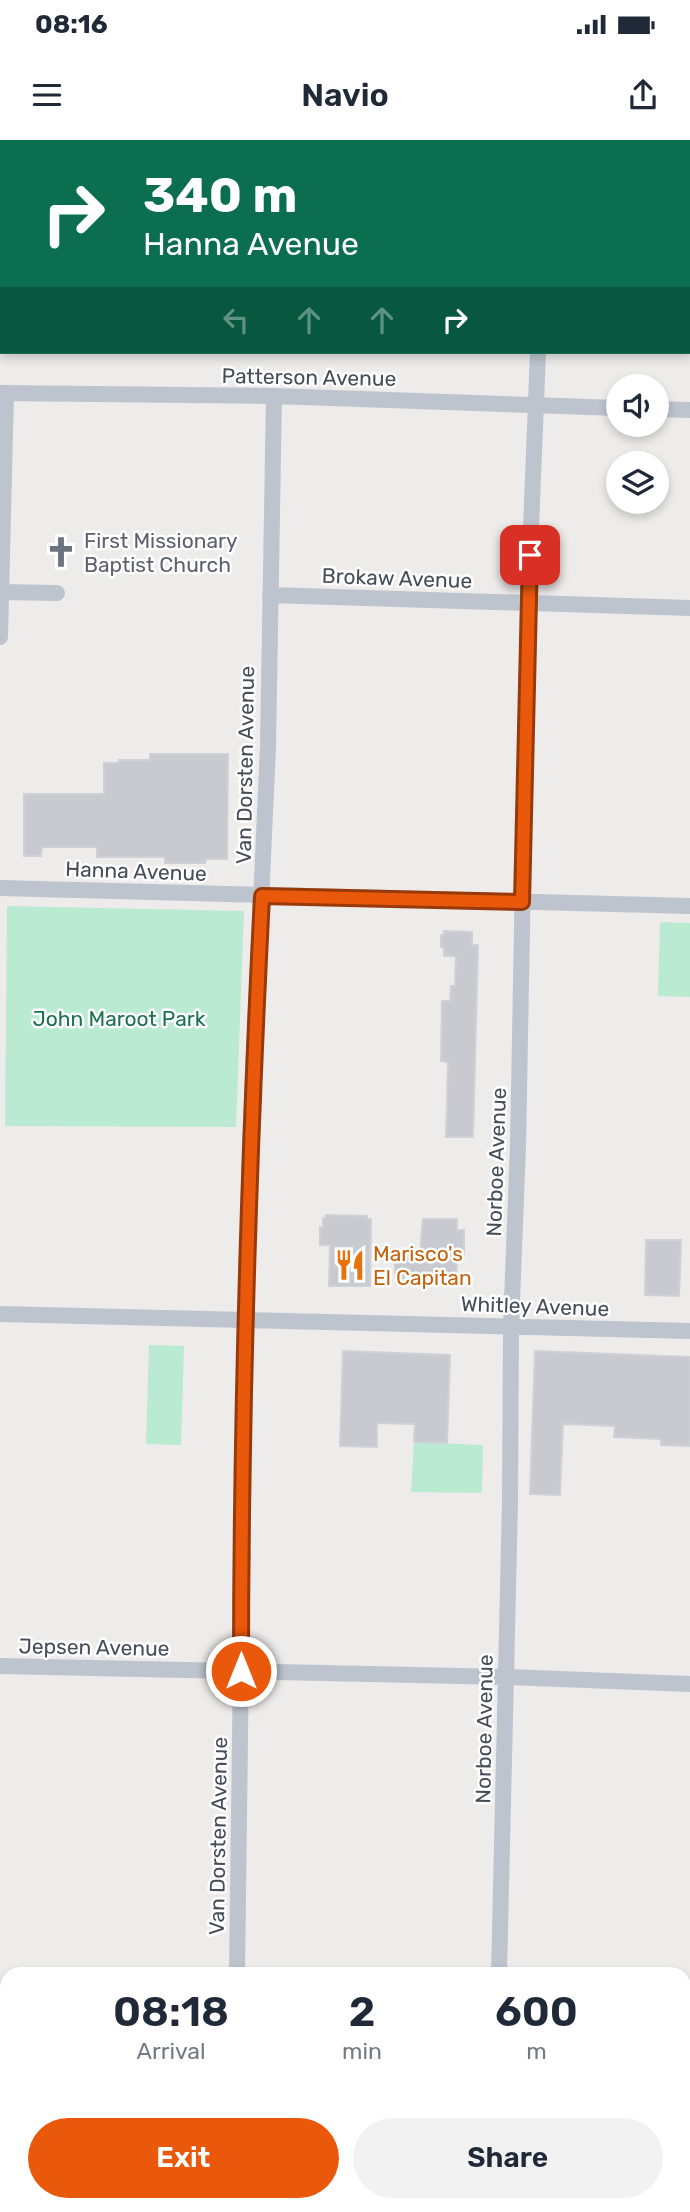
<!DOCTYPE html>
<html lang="en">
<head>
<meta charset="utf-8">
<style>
  body { margin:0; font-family:Rubik,sans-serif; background:#f2f2f3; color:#1f2937; height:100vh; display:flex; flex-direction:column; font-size:26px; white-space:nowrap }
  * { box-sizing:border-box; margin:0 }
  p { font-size:23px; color:#747a83 }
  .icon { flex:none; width:38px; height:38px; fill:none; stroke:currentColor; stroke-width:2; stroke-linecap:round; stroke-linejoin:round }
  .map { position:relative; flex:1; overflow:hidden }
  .panel { position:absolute; left:0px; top:1827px; width:691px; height:245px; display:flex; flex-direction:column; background:#fff; border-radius:21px 21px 0 0; box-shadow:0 4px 10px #0003 }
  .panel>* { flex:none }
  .banner { position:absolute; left:0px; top:0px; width:691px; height:214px; box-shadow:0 4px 10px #0003; background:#0b6e4f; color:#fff; overflow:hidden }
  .controls { position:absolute; left:606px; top:234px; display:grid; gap:14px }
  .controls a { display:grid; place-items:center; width:63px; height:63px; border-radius:50%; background:#fff; box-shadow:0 4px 10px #0003; font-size:35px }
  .pin { position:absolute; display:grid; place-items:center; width:60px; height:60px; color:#fff; margin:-30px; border-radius:14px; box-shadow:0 4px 10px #0006 }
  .me { position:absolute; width:77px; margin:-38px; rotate:0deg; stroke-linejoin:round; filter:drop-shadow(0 0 5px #0008) }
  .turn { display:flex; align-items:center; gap:24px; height:147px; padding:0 28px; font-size:32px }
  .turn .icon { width:91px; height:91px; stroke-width:2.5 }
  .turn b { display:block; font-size:49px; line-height:60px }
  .lanes { display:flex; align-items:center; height:66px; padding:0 28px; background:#0003; justify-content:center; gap:35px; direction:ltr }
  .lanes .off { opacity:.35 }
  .eta { display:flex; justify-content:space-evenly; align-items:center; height:119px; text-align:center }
  .eta b { font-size:42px; font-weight:600; line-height:49px }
  .button { display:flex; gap:14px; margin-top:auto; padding:14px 28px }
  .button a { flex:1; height:80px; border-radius:42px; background:#ea580c; color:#fff; font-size:28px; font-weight:600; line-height:80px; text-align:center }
  .button a+a { background:#f2f2f3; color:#1f2937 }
  .status { display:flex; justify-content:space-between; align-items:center; height:49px; padding:0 35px; background:#fff; direction:ltr }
  .status svg { height:19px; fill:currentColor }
  header { display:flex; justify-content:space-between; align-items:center; height:91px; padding:0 28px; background:#fff; font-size:32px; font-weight:600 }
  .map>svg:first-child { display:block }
  .green { fill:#bbead2 }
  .building { fill:#c8cad0; stroke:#cfd1d7; stroke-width:2 }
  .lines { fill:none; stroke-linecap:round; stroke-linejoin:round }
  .minor { stroke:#bdc4cd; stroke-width:16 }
  .route-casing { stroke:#983908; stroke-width:18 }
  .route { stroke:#ea580c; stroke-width:12 }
  .labels { text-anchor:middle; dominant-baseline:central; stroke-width:5; stroke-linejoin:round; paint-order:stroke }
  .street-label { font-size:21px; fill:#454d57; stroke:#fff }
  .worship-label { font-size:21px; fill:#5b616d; stroke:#fff; text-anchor:start }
  .park-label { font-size:21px; fill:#1c724f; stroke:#fff }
  .food-label { font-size:21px; fill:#c56008; stroke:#fff; text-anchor:start }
</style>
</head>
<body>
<div class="status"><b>08:16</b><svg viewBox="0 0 49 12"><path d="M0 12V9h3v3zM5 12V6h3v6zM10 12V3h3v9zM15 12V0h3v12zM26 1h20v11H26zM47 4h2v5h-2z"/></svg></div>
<header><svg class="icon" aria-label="menu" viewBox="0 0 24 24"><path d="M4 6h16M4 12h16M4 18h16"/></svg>Navio<svg class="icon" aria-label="share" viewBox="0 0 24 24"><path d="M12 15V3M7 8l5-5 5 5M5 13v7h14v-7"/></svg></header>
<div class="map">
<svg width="690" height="2072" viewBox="0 0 690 2072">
  <rect width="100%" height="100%" fill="#eeebeb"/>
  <path class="green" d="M7 766 244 771 236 987 5 986Z
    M660 782 690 783V857L658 856Z
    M149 1205 184 1206 181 1305 146 1304Z
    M414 1302 483 1305 482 1353 411 1352Z"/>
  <path class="building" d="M150 614H228L227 719H206L205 723H165V717H97V707H42L41 716H24V654H104V623H119V620H150Z
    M444 791 472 792V805H478L473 997H446L448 922 441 921 442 861H450L451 846H455L456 816H444V807H441V795H444Z
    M326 1075 367 1076V1079H371L370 1146H329L330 1105H320V1087H323V1078H326Z
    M423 1079H457V1090H464V1114L457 1118 456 1144H431V1139L395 1138V1113H420Z
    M646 1100H681L679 1156 645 1155Z
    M343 1211 450 1215 447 1303 414 1302 415 1284 377 1283V1307L340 1306Z
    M535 1211 690 1217V1306L661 1305V1299L614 1297 615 1286 563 1284 560 1355 530 1354Z"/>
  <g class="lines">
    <path class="minor" d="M461 2 465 0
      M0 10H2
      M0 253 274 256 618 268
      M656 269 690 270
      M0 452 57 453
      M270 455 690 468
      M0 497 6 253
      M0 748 690 766
      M0 1174 690 1191
      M0 1526 506 1537 690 1544
      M237 1834 245 1205 250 1001 268 607 274 256
      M499 1834 510 1362 511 1186 518 1006 528 463 538 212
      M0 1874H7
      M684 1892H690
      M234 2072V2065
      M491 2072V2065"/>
  </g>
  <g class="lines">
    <defs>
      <path id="route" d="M241 1531C241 1273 249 1015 262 756L522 762 530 415"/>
    </defs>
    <use href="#route" class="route-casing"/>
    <use href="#route" class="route"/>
  </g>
  <defs>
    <symbol id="church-bare" viewBox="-9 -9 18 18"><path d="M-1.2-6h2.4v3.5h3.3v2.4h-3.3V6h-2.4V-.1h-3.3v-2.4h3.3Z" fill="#6b7280" stroke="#fff" stroke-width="2.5" paint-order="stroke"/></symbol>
    <symbol id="restaurant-bare" viewBox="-9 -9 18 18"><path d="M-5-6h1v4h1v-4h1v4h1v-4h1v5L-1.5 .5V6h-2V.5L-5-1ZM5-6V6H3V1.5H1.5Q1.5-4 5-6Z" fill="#e8710a" stroke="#fff" stroke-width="2.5" paint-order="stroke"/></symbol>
  </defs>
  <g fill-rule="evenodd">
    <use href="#church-bare" x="39" y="390" width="44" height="44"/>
    <use href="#restaurant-bare" x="328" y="1103" width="44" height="44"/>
  </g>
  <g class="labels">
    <g class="street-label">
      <text transform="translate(309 237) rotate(1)">Patterson Avenue</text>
      <text transform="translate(397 438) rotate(2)">Brokaw Avenue</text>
      <text transform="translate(245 625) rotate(-89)">Van Dorsten Avenue</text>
      <text transform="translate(136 731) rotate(2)">Hanna Avenue</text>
      <text transform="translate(496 1022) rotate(-88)">Norboe Avenue</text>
      <text transform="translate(535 1166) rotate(2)">Whitley Avenue</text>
      <text transform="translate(94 1507) rotate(1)">Jepsen Avenue</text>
      <text transform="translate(484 1589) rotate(-89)">Norboe Avenue</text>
      <text transform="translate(218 1696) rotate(-89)">Van Dorsten Avenue</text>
    </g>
    <g class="worship-label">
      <text x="84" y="400">First Missionary<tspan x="84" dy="24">Baptist Church</tspan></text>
    </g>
    <g class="park-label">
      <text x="119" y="878">John Maroot Park</text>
    </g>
    <g class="food-label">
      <text x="373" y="1113">Marisco's<tspan x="373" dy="24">El Capitan</tspan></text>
    </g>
  </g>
</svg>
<div class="controls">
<a><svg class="icon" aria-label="sound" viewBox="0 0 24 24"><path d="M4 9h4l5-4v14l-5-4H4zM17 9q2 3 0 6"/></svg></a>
<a><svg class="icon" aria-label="layers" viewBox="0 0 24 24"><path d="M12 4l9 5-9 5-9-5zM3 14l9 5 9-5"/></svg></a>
</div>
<div class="pin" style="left:530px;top:415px;background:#d93025"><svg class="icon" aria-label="arrive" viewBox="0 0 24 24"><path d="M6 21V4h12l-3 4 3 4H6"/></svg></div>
<svg class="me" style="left:241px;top:1531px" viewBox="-20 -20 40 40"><circle r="17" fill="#ea580c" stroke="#fff" stroke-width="3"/><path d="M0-11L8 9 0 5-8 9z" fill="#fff"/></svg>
<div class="banner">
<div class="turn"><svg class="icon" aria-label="right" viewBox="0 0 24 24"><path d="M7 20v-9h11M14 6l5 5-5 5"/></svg><div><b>340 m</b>Hanna Avenue</div></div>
<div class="lanes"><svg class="icon off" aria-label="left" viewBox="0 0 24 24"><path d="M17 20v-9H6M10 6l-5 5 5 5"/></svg><svg class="icon off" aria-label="ahead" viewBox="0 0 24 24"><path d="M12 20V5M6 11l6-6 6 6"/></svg><svg class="icon off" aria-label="ahead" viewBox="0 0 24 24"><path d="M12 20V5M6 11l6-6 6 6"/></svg><svg class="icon" aria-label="right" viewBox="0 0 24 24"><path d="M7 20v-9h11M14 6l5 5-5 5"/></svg></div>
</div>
<section class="panel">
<div class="eta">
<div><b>08:18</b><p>Arrival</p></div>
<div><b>2</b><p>min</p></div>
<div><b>600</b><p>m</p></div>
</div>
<div class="button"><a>Exit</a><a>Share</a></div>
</section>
</div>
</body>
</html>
